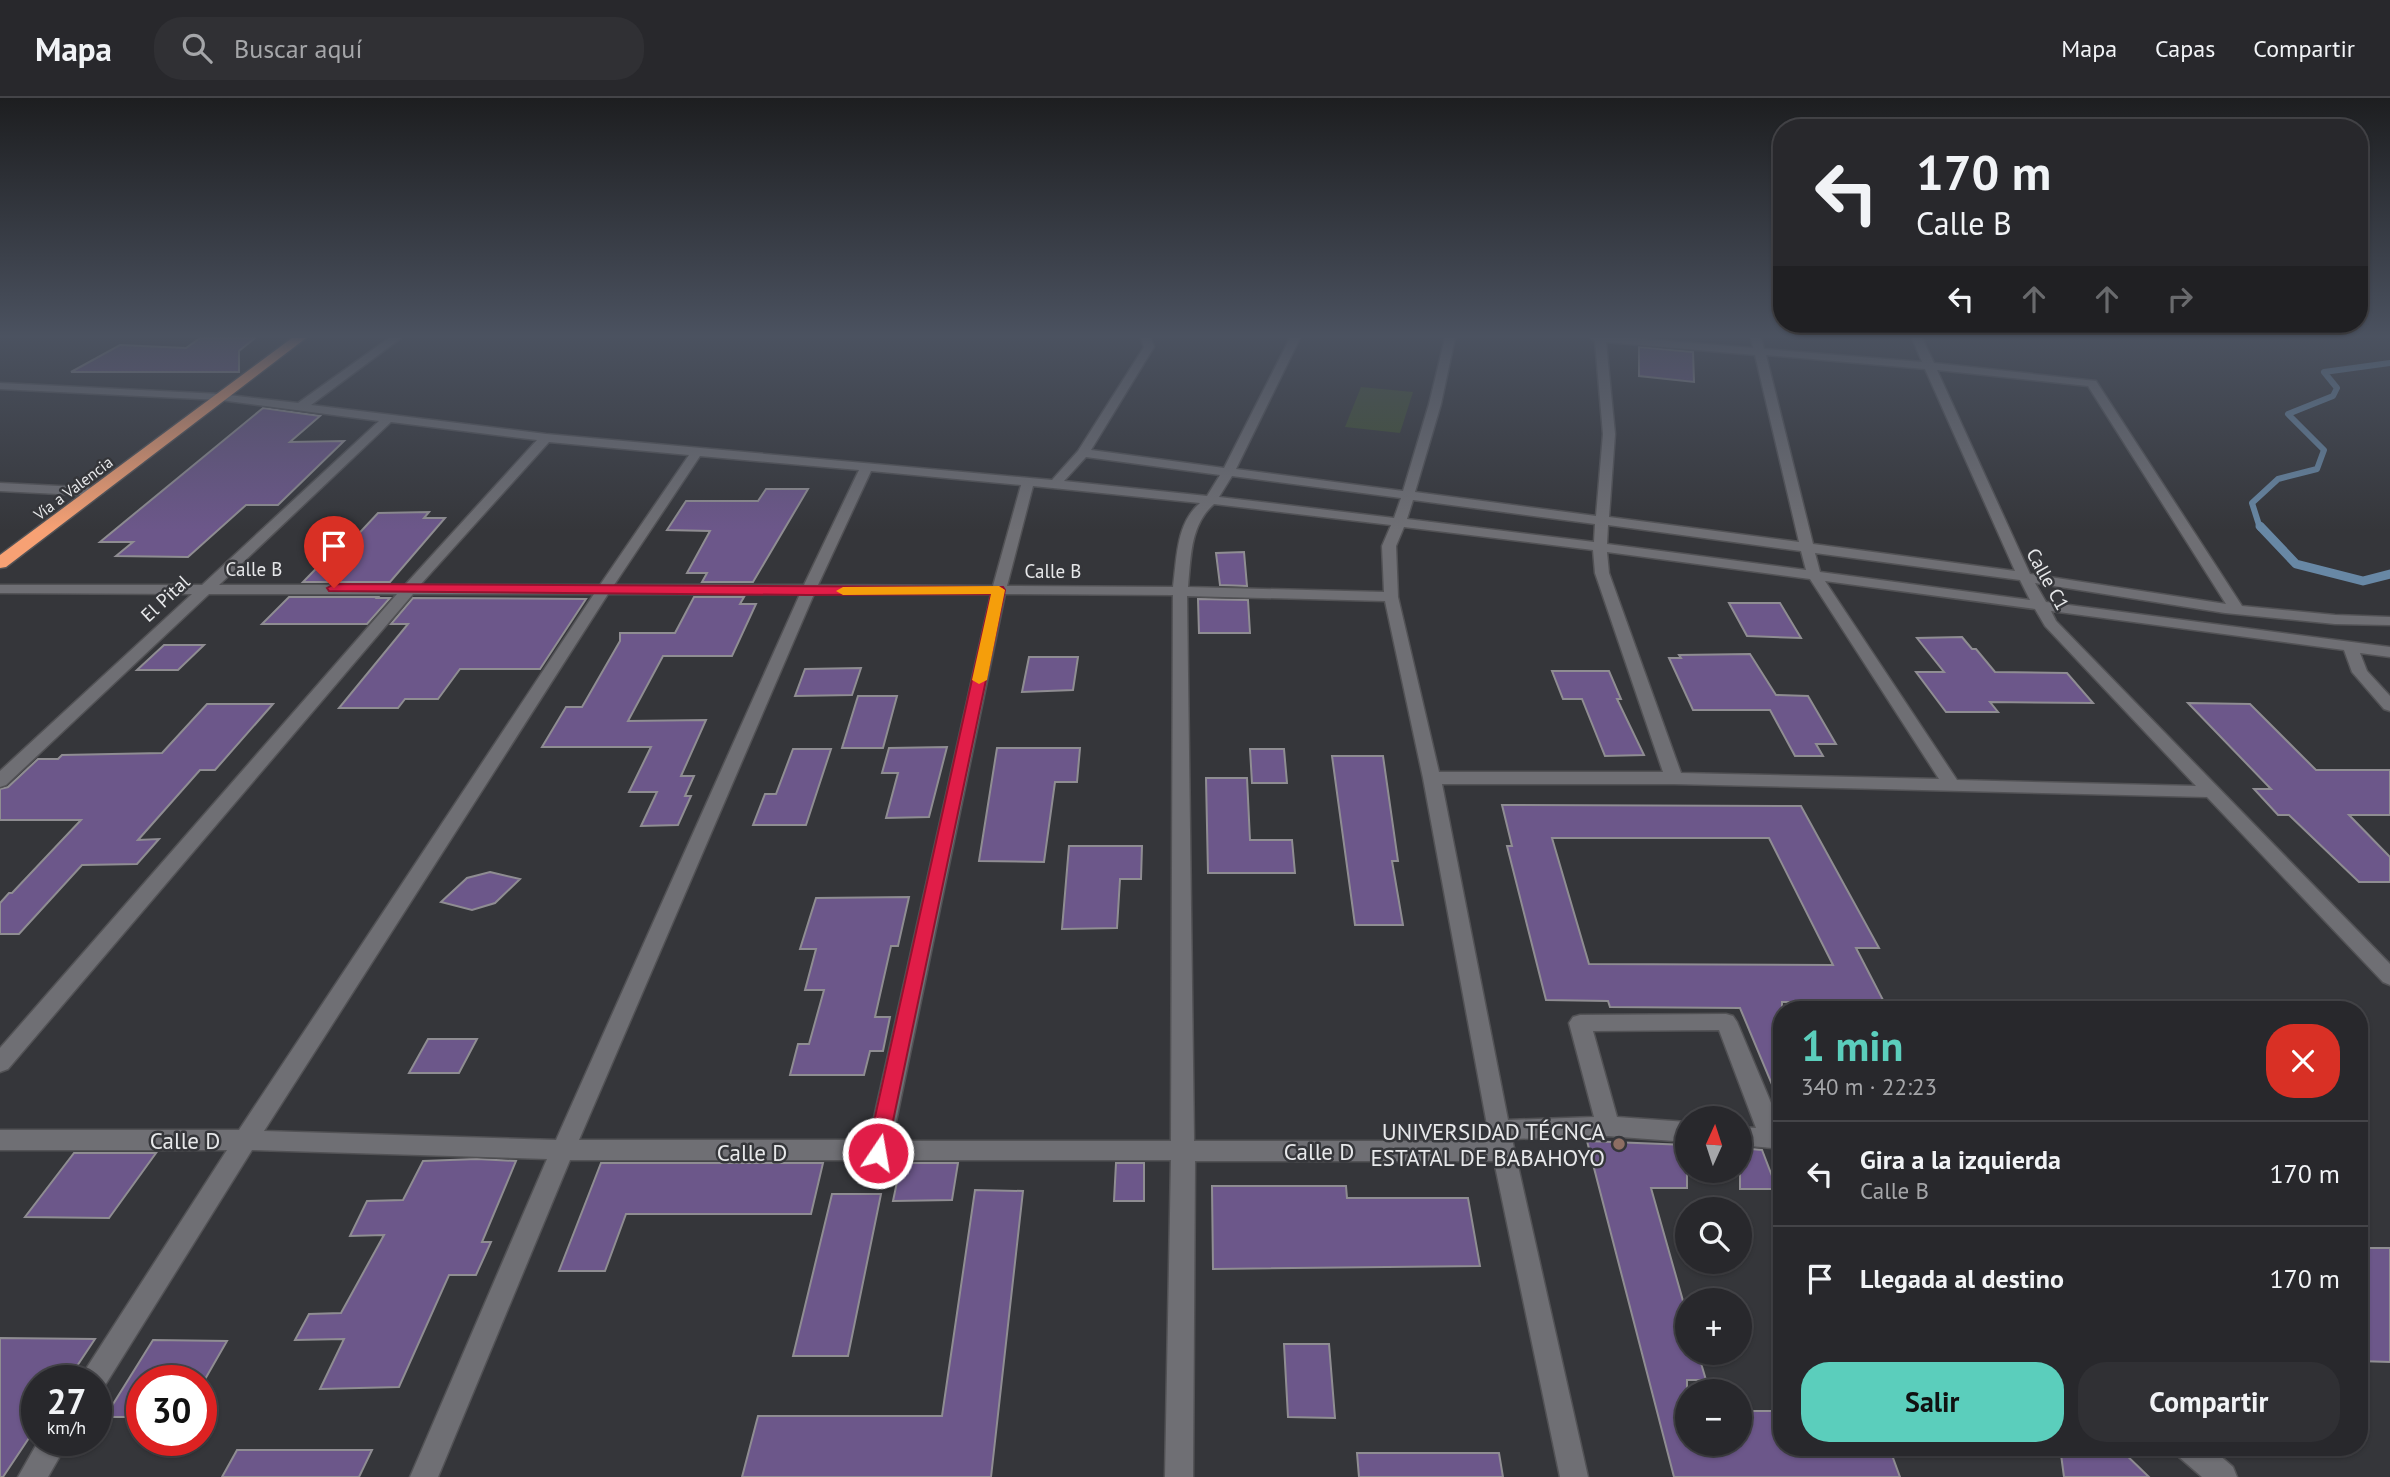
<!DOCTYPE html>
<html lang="es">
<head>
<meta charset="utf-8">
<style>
  body { margin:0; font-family:"PT Sans",sans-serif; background:#303034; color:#f1f3f6; height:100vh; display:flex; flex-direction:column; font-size:26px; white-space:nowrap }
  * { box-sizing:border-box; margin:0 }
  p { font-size:23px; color:#a5a6a9 }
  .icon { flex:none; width:38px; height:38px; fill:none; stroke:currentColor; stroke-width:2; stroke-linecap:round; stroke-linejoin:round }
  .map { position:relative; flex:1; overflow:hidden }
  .details { position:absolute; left:1773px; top:903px; width:595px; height:455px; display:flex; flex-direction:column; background:#28282c; border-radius:28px; box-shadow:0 2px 5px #0004,0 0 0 2px #444448 }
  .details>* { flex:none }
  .guide { position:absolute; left:1773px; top:21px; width:595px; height:214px; border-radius:28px; box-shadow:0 2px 5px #0004,0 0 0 2px #444448; background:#28282c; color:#f1f3f6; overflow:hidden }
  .needle { width:46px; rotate:3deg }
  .controls { position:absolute; left:1675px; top:1008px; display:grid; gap:14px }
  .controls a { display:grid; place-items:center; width:77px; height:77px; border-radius:50%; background:#28282c; box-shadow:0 2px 5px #0004,0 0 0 2px #444448; font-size:35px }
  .speed { position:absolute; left:21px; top:1267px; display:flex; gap:14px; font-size:35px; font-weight:700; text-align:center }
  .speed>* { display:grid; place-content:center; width:91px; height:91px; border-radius:50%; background:#28282c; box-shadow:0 2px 5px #0004,0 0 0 2px #444448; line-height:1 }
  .speed small { font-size:18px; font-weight:400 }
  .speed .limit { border:10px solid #d22; background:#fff; color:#111 }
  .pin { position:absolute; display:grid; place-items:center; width:60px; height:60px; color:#fff; margin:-72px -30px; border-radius:50% 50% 50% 0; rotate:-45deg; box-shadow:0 0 7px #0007 }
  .pin .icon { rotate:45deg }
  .me { position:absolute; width:77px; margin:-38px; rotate:12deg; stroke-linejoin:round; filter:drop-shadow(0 0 5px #0008) }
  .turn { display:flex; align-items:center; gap:24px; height:147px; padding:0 28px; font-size:32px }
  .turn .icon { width:91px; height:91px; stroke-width:2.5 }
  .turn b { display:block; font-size:49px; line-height:60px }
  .lanes { display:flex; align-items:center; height:66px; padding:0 28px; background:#0003; justify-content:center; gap:35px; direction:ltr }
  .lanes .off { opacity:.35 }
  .round { display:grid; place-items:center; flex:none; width:74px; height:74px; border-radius:28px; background:#303034 }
  .head { display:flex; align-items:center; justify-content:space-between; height:119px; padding:0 28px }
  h1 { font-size:42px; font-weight:600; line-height:52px; color:#5bcebc }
  .button { display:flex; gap:14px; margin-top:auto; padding:14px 28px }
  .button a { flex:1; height:80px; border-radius:28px; background:#5bcebc; color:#111; font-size:28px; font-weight:600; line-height:80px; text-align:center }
  .button a+a { background:#303034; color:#f1f3f6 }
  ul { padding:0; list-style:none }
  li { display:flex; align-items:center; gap:21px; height:105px; padding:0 28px; border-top:2px solid #444448 }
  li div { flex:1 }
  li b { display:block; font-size:26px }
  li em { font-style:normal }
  header { display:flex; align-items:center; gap:42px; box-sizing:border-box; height:98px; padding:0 35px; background:#28282c; border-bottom:2px solid #444448 }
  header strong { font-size:33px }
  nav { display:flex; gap:38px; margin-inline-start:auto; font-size:24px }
  .search { width:490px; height:63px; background:#303034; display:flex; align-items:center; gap:18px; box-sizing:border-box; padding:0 24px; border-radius:28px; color:#a5a6a9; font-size:26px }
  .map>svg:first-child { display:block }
  .green { fill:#3f4f30 }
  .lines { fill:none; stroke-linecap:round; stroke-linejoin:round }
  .stream-far1 { stroke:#6888a5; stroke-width:6 }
  .stream { stroke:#6888a5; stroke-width:9 }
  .building { fill:#6c578a; stroke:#8f8d92; stroke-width:2; fill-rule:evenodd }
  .minor-casing { stroke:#525255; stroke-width:3 }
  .highway-casing { stroke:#525255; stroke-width:3 }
  .minor { fill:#6f6f74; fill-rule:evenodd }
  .highway { fill:#f7a174; fill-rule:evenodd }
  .route { fill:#e11d48; stroke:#92132f; stroke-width:2 }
  .slow { fill:#f59e0b }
  .education-dot { fill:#8d6e63; stroke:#35363a; stroke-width:2.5 }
  .labels { text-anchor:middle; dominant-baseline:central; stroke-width:5; stroke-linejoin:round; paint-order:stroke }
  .far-street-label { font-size:16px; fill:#e7e8ea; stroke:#35363a }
  .street-label { font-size:19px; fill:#e7e8ea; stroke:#35363a }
  .near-poi-label { font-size:23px; fill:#e7e8ea; stroke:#35363a; text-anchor:end }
  .near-street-label { font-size:23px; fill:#e7e8ea; stroke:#35363a }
</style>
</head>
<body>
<header>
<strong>Mapa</strong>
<div class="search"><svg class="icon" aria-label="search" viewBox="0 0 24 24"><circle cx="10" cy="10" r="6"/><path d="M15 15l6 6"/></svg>Buscar aquí</div>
<nav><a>Mapa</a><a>Capas</a><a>Compartir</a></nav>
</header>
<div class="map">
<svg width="2390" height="1379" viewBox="0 0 2390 1379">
  <rect width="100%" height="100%" fill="#35363a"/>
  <path class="green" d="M1361 289 1413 294 1400 335 1345 329Z"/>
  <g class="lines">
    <path class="stream-far1" d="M2260 430 2252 405 2278 381 2317 371 2324 352 2288 316 2333 298 2337 290 2324 274 2390 265"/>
    <path class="stream" d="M2260 428 2296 466 2363 483 2390 476"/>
  </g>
  <path class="building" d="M200 240H255L239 253V274H71L120 247 186 250Z
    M1639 249 1693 254 1694 284 1639 278Z
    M263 310 320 318 290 344 344 343 278 407H246L188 459 116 458 133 444H100Z
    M766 391H808L753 484H702L707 475H687L710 433 667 432 686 403H758Z
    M429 414 424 420H445L390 484H303L341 445H350L378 415Z
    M1244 454 1247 488 1220 487 1216 455Z
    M289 499H378L377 500H390L367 526H262Z
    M694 499H744L740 506H756L732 558H663L628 623 706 622 681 678H694L685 698H691L678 727 641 728 657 694H629L651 649H542L566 609H582L620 543V535H675Z
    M413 500 586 501 540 571H460L438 601H405L398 610H339L408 526H391Z
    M1198 501 1248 502 1250 535H1199Z
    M1729 505H1780L1801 540 1747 538Z
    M1962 539 1972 551H1976L1995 574 2067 575 2093 605 1990 604 1998 614H1946L1916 574H1944L1917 540Z
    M164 547H204L178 572H137Z
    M1750 556 1776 597 1808 598 1836 646H1816L1823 658H1795L1770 612H1693L1669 560H1681L1679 557Z
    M1029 559H1078L1073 592 1022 594Z
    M861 570 852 597 795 598 805 571Z
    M1552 573H1609L1621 601H1617L1644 657 1605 658 1582 601H1563Z
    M858 598H897L883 650H842Z
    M2188 605 2250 606 2316 672H2390V717H2349L2390 759V784H2359L2289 717H2278L2254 691H2271Z
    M207 606H273L215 672H200L138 742 159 741 137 766 82 767 19 836H0V805L9 795H12L81 722H0V691L8 689 38 661H58L62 657 162 655Z
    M947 649 929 719 886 720 898 675H882L889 650Z
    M997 650H1080L1077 684H1055L1044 764 979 763Z
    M793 651H831L806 727H753L765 696H776Z
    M1250 651H1284L1287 685H1252Z
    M1332 658H1383L1398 763H1392L1403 827H1355Z
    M1206 680H1247L1250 742H1292L1295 775H1208Z
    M1502 707 1801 708 1879 850H1856L1884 904H1782L1781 1008 1740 910 1610 909 1608 903 1546 902 1507 748H1512ZM1552 740H1769L1833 867 1589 866Z
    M1069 748H1142L1141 781H1120L1117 830 1062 831Z
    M490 774 520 781 495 805 472 812 441 804 467 780Z
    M909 799 898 848H891L875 919H890L883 953H870L864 977H790L798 946H809L824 892H805L816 851H800L816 800Z
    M428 941H477L459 975H409Z
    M1587 1043 1687 1047V1090H1651L1687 1217V1255H1698L1706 1282H1687V1346H1740V1313H1782V1349H1889L1900 1379H1674Z
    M1740 1050 1762 1052 1777 1091H1740Z
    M74 1055H156L109 1120 25 1119Z
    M477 1061 516 1063 482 1144H491L476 1177H449L399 1289 320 1291 344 1241 295 1242 309 1216 341 1215 384 1137 350 1138 367 1103 403 1102 423 1063Z
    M601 1065H823L811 1116H626L605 1173H559Z
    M901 1065H958L952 1102 893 1103Z
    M1116 1065H1144V1103H1114Z
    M1212 1088H1346L1347 1100H1468L1480 1168 1213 1171Z
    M975 1092 1023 1093 991 1379H742L758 1318H942Z
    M832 1096H881L848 1258H793Z
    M2359 1150H2390V1264L2359 1263Z
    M0 1240 95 1241 67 1283H37V1328L3 1379H0Z
    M153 1242 227 1243 204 1283H142V1319H105Z
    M1284 1246H1329L1335 1320 1288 1319Z
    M2060 1349H2118L2149 1379H2064Z
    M237 1352H372L359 1379H222Z
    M1357 1355H1499L1503 1379H1359Z"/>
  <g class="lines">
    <defs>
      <path id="minor" d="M389 240H401L311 307 546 336 1052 382 1078 353 1144 249 1141 240H1151L1154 249 1091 352 1224 370 1290 240H1300L1236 371 1403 393 1429 306 1445 240H1455L1441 306 1415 394 1596 418 1603 336 1595 243 1590 240H1632L1753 250 1751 240H1761L1764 251 1922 264 1912 240H1922L1934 265 2096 283 2242 508 2335 517 2390 519V527L2335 526 2225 515 2035 485 2046 504 2390 549V559L2360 555 2367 573 2390 598V613L2384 611 2352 574 2344 552 2051 513 2056 523 2390 866V887L2383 884 2207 699 1674 686H1442L1508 1022 1594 1019 1569 925 1573 919 1580 917 1726 916 1733 918 1737 924 1782 1031V1051L1740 1047V1029L1756 1030 1719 932 1593 933 1617 1019 1687 1024V1044L1608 1038 1512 1041 1588 1379H1560L1494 1063H1195L1193 1379H1165L1171 1062H886L878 1065 870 1062H570L438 1379H410L547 1061 252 1052 102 1292 96 1295V1283H80L84 1274 227 1052H0V1032H239L594 496H413L8 971 0 974V950L397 496H209L6 687 0 689V673L192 496 0 495V487H202L379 323 220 302 0 291V285L220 296 298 305ZM1606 244 1755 257 1799 444 1609 419 1615 336ZM1766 257 1925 271 2015 473 1813 446ZM1937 272 2088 288 2226 506 2030 476ZM391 324 537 342 405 487H219ZM549 344 689 357 600 487H420ZM700 358 859 372 804 487H614ZM1086 359 1220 377 1207 398 1064 383ZM871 373 1021 387 993 488 818 487ZM1232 378 1401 400 1394 420 1219 399ZM1033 388 1200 405C1176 425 1177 460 1173 489L1007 488ZM1413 402 1595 426 1594 444 1407 421ZM1214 406 1391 427 1382 448 1384 494 1188 489C1191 459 1190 427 1214 406ZM1608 427 1801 453 1806 472 1607 446ZM1404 429 1593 452 1595 475 1663 674H1439L1398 499 1396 448ZM1607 454 1810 481 1939 681 1681 675 1609 475ZM1815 455 2020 482 2030 502 1820 474ZM1825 483 2035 511 2045 528 2196 688 1957 682ZM608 496H800L556 1042 264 1033ZM814 496H991L869 1042H579ZM1005 496 1173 497 1171 1043H892ZM1187 498 1385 503 1423 680 1490 1043H1194Z
        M0 385 98 390 104 394 98 398 0 393Z
        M39 1342H69L48 1379H18Z
        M2175 1349H2210L2233 1369 2237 1379H2202L2179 1359Z"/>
      <path id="highway" d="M292 240H306L6 469 0 470V457Z"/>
    </defs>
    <use href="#minor" class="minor-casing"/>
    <use href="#highway" class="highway-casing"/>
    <use href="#minor" class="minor"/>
    <use href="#highway" class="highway"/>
  </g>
  <linearGradient id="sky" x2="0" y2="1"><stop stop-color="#1d1e20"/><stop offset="0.55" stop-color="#4b5260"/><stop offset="1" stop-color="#4b5260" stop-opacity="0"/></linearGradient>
  <rect width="2390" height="433" fill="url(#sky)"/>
  <path class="route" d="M334 486 1003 489 1005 492 885 1061 878 1064 871 1061 867 1055 991 496 808 497 329 493 327 490Z"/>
  <path class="slow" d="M999 488 1005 492 987 582 979 586 972 582 991 496 843 497 836 493 843 489Z"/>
  <circle class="education-dot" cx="1619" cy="1046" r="7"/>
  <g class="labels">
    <g class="far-street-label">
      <text transform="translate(73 390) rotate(-37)">Vía a Valencia</text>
    </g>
    <g class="street-label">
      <text x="254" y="471">Calle B</text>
      <text x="1053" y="473">Calle B</text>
      <text transform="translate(2048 481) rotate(61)">Calle C1</text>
      <text transform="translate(165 500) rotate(-43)">El Pital</text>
    </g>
    <g class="near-poi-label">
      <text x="1605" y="1033">UNIVERSIDAD TÉCNCA<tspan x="1605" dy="26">ESTATAL DE BABAHOYO</tspan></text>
    </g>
    <g class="near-street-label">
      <text x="185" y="1042">Calle D</text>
      <text x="1319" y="1053">Calle D</text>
      <text x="752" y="1054">Calle D</text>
    </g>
  </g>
</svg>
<div class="controls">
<a><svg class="needle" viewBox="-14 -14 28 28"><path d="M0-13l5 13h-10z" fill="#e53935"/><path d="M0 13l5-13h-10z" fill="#a5a6a9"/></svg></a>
<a><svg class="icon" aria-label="search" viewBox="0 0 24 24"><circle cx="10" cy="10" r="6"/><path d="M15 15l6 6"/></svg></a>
<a>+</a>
<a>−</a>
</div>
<div class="speed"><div>27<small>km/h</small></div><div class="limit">30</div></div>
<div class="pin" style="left:334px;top:490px;background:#d93025"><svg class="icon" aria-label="arrive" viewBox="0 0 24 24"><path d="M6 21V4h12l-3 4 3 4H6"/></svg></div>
<svg class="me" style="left:878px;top:1055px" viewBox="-20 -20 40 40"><circle r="17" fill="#e11d48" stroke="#fff" stroke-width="3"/><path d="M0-11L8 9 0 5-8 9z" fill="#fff"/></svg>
<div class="guide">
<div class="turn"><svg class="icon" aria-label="left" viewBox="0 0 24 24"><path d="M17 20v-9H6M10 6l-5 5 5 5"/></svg><div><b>170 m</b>Calle B</div></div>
<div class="lanes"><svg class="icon" aria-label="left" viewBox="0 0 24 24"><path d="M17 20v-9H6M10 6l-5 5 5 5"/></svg><svg class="icon off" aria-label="ahead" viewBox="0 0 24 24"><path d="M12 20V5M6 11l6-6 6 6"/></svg><svg class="icon off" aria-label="ahead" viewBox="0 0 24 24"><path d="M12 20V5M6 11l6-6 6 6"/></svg><svg class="icon off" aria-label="right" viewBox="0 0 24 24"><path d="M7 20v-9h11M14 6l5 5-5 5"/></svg></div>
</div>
<section class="details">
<div class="head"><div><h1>1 min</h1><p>340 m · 22:23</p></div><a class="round" style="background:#d93025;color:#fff"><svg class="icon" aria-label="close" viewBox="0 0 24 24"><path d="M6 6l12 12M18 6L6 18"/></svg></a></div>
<ul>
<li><svg class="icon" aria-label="left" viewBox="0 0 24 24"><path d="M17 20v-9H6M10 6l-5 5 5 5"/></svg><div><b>Gira a la izquierda</b><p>Calle B</p></div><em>170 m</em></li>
<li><svg class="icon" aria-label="arrive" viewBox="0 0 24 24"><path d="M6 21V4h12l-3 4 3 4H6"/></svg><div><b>Llegada al destino</b></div><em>170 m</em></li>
</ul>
<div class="button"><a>Salir</a><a>Compartir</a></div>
</section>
</div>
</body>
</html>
